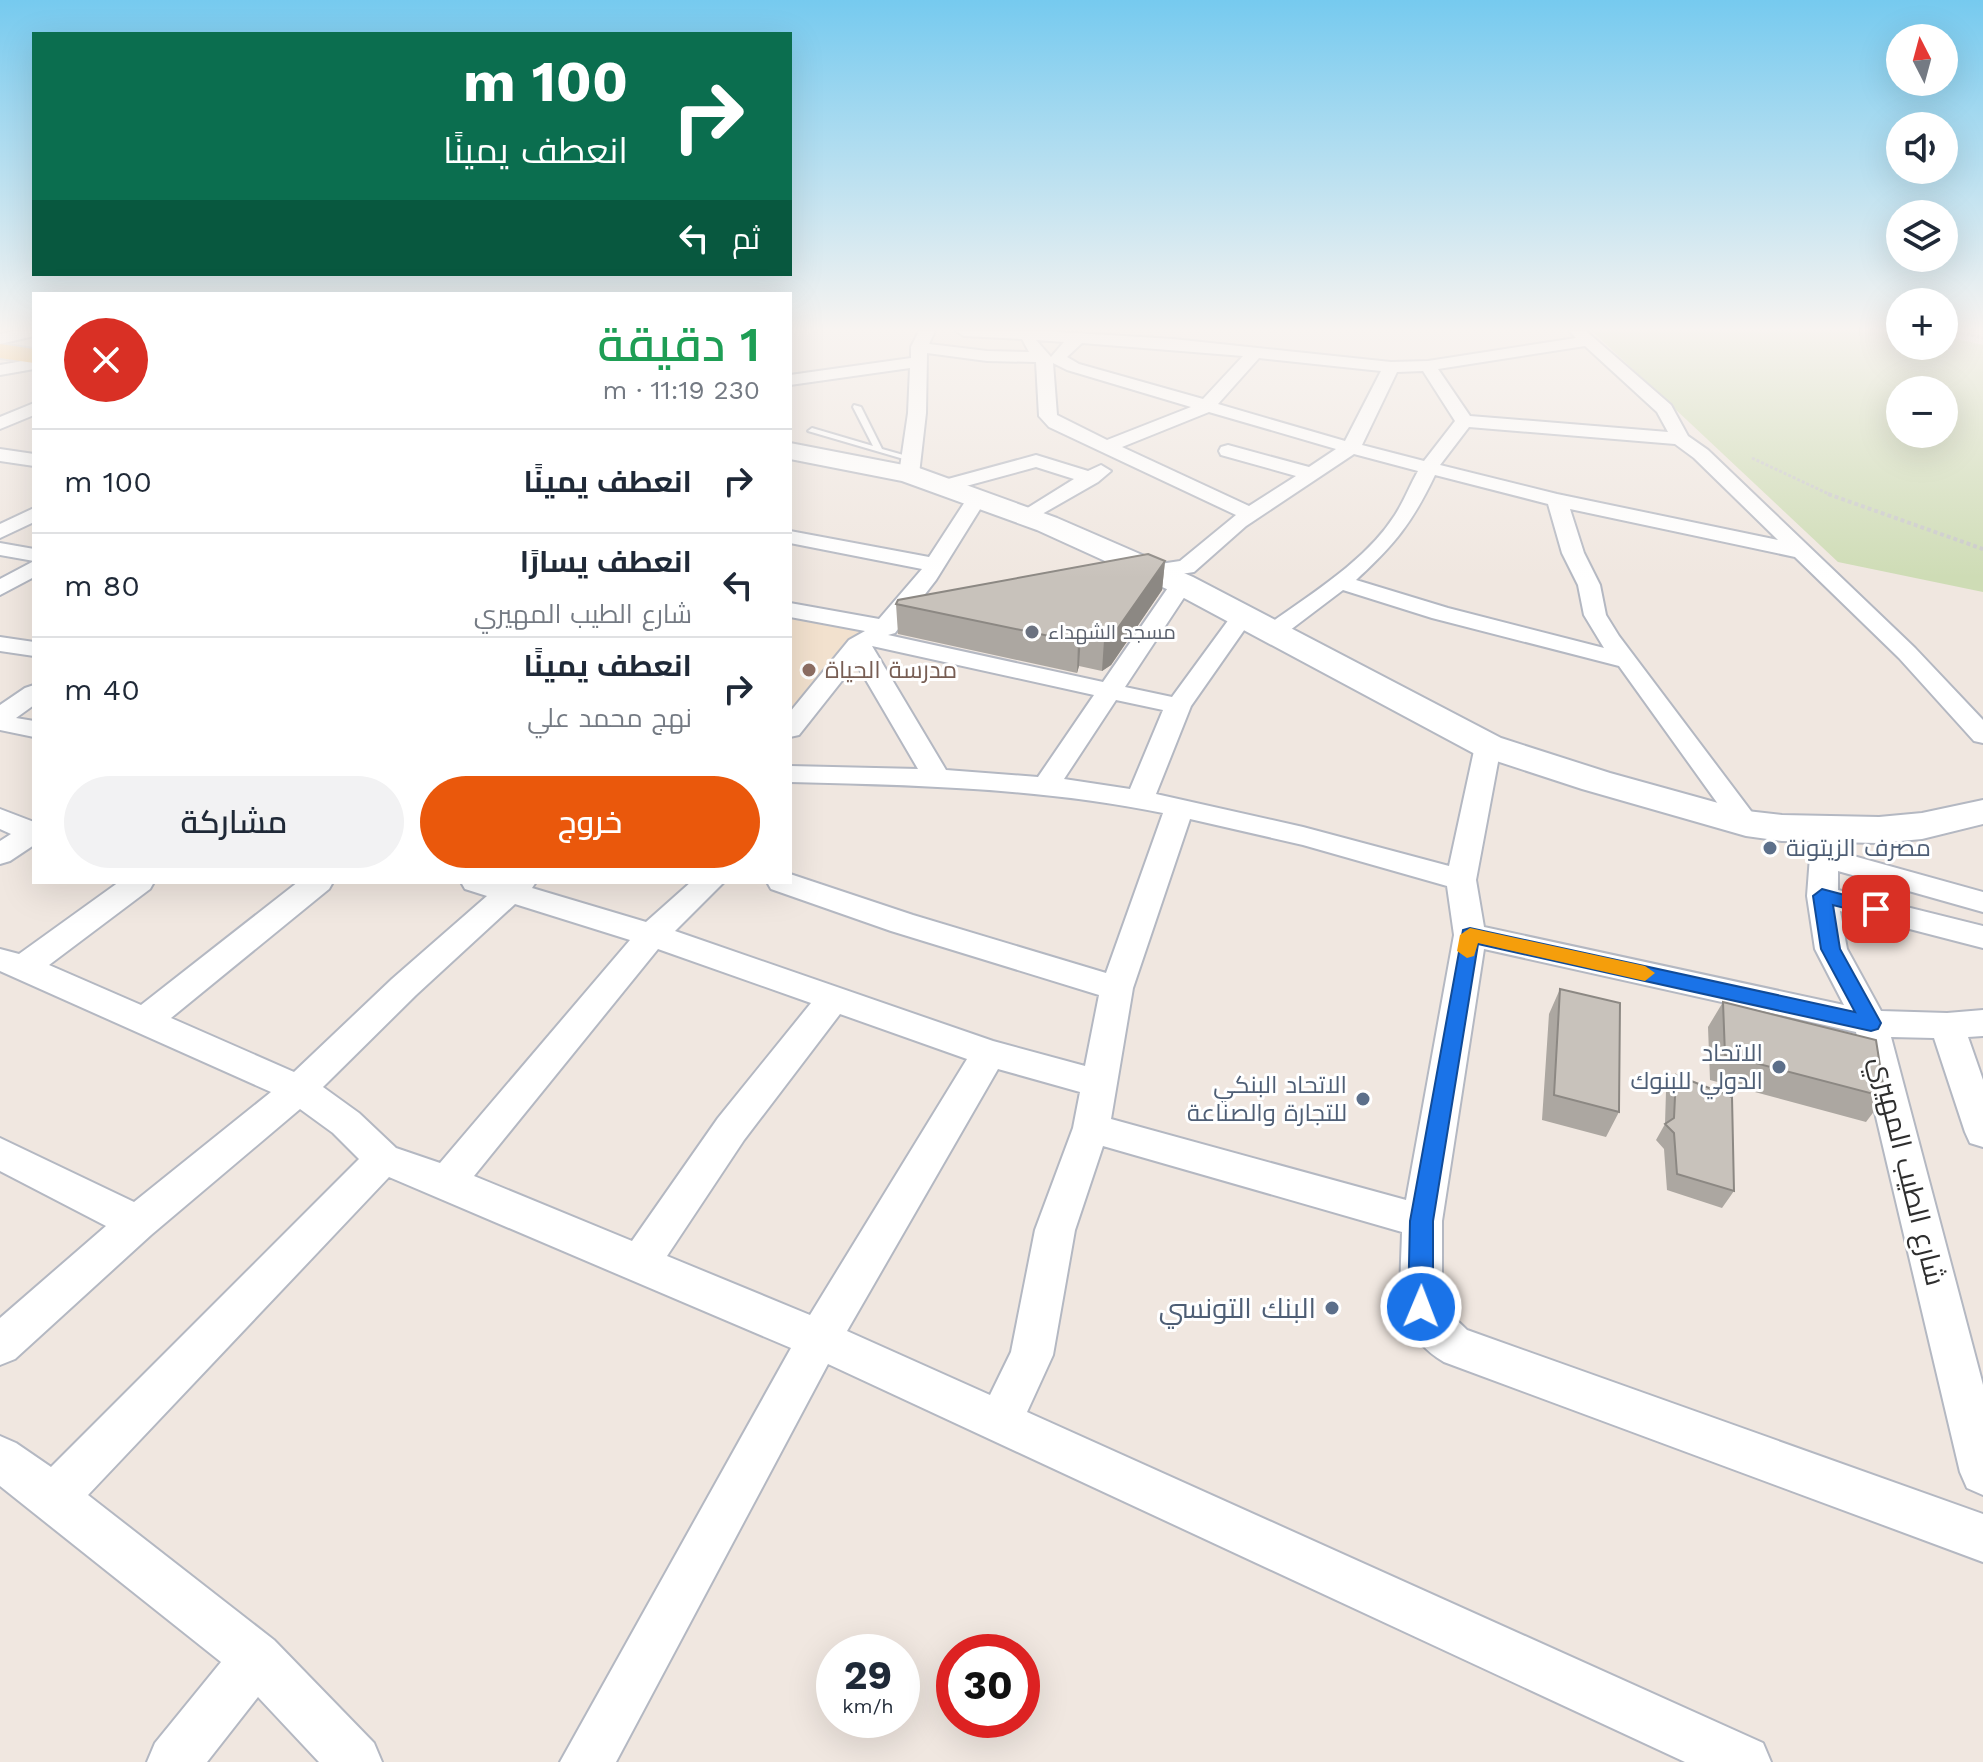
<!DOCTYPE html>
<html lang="ar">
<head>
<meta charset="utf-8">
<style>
  body { margin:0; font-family:"Work Sans",Cairo,sans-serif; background:#f2f2f3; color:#1f2937; direction:rtl; height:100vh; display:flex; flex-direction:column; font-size:30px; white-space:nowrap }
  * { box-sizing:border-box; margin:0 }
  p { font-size:26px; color:#747a83 }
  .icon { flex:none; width:44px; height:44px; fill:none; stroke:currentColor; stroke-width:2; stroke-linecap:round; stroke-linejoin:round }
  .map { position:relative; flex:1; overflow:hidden; direction:ltr }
  .details { position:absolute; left:32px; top:292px; width:760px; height:592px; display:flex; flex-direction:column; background:#fff; border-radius:0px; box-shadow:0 8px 32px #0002; direction:rtl }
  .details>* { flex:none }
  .top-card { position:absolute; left:32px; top:32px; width:760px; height:244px; border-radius:0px; box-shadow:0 8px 32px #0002; direction:rtl; background:#0b6e4f; color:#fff; overflow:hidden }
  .needle { width:52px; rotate:354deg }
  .fabs { position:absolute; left:1886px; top:24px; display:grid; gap:16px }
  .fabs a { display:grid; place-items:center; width:72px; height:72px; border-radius:50%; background:#fff; box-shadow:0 8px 32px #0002; font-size:40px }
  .speed { position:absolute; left:816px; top:1634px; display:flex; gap:16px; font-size:40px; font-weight:700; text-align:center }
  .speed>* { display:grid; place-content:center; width:104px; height:104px; border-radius:50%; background:#fff; box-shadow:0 8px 32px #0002; line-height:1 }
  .speed small { font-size:20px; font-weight:400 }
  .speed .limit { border:12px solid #d22; background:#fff; color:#111 }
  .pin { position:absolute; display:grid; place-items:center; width:68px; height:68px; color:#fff; margin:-34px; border-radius:16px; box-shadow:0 4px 12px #0006 }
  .me { position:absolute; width:88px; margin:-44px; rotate:1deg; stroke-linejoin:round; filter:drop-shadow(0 0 6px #0008) }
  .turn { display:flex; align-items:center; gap:28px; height:168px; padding:0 32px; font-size:36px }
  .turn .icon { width:104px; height:104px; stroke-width:2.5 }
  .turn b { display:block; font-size:56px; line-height:68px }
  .then { display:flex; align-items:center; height:76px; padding:0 32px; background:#0003; gap:16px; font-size:30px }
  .round { display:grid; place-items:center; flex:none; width:84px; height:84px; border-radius:42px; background:#f2f2f3 }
  .head { display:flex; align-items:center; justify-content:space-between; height:136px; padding:0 32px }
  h1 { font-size:48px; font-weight:600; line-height:60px; color:#1e9e55 }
  .cta { display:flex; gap:16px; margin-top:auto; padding:16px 32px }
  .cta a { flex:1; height:92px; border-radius:48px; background:#ea580c; color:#fff; font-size:32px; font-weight:600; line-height:92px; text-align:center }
  .cta a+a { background:#f2f2f3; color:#1f2937 }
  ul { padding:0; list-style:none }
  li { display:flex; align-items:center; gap:24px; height:104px; padding:0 32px; border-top:2px solid #e0e1e3 }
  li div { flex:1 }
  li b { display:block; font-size:30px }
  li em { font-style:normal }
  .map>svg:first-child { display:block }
  .education { fill:#f2e1ce }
  .cemetery { fill:#cedcb5; fill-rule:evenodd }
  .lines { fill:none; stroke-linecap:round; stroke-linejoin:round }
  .service-casing { stroke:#b4b8c2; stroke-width:4 }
  .minor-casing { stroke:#b4b8c2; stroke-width:4 }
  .secondary-casing { stroke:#b4b8c2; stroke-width:4 }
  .primary-casing { stroke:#c9c9c9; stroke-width:4 }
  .path-far1 { stroke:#c9c9c9; stroke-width:3; stroke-dasharray:3 2; stroke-linecap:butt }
  .path { stroke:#c9c9c9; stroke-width:4; stroke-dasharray:4 3; stroke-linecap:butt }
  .service { fill:#fff; fill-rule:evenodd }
  .minor { fill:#fff; fill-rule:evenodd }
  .secondary { fill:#fff; fill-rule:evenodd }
  .primary { fill:#fdbd57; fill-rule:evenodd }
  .wall { fill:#aca7a1 }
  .shaded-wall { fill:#8c8883 }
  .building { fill:#c8c2bb; stroke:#8c8883; stroke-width:2 }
  .route { fill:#1a73e8; stroke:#114b97; stroke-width:2 }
  .slow { fill:#f59e0b }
  .worship-dot { fill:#6b7280; stroke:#fff; stroke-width:3 }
  .education-dot { fill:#8d6e63; stroke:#fff; stroke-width:3 }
  .service-dot { fill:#5c6f8a; stroke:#fff; stroke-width:3 }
  .labels { text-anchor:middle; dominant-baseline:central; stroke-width:6; stroke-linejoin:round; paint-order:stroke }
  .far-worship-label { font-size:20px; fill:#5b616d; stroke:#fff; text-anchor:start }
  .education-label { font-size:24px; fill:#785e54; stroke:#fff; text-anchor:start }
  .service-label { font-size:24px; fill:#4e5e75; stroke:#fff; text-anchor:end }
  .near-street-label { font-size:28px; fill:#2e2e2e; stroke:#fff }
  .near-service-label { font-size:28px; fill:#4e5e75; stroke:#fff; text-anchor:end }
</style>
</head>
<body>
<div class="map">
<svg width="1983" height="1762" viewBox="0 0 1983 1762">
  <rect width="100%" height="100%" fill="#f0e7e0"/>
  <path class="education" d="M790 616 866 628 790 712Z"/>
  <path class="cemetery" d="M1592 331H1900V346H1944V336L1983 345V592L1838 562ZM1900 390H1944V434H1900Z"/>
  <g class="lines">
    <defs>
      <path id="service" d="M854 405 861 407 882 449 914 458V462L808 431 812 428 873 446 853 407Z"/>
      <path id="minor" d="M13 331H34V336L0 344V334Z
        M919 331H935L929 344 987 351 1029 352 1022 339 964 336 956 331H1043L1173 339 1391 362 1428 361 1576 338 1569 331H1586L1671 405 1688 436 1708 450 1915 648 1983 720V743L1974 741 1899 658 1795 557 1570 509 1584 553 1600 585 1606 615 1619 636 1760 823 1756 829 1746 832 1736 829 1619 666 1432 618 1343 590 1281 637H1265L1261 632 1265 627C1309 595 1365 562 1395 515 1404 501 1410 485 1418 471L1354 454 1246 526 1194 572 1155 578 1147 576 1144 571 1147 566 1180 561 1236 515 1049 427 1039 416 1036 362 987 361 927 353 926 413 919 474 909 480 899 474 908 413 910 368 790 385V375L911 358V347ZM1036 340 1064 342 1051 357ZM1082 343 1243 356 1203 399 1079 364 1067 357ZM1585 346 1657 412 1668 432 1470 416 1438 369ZM1259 358 1381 371 1345 441 1218 404ZM1053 363 1067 370 1191 407 1107 440 1057 415ZM1423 371 1455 421 1424 461 1362 445 1397 372ZM1209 412 1336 449 1309 467 1228 445 1221 447 1219 451 1221 455 1296 476 1249 506 1122 447ZM1469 427 1675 444 1694 458 1778 540 1557 494 1440 465ZM1435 475 1548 504 1562 553 1578 585 1584 615 1604 648 1448 608 1356 580C1395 544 1412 523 1435 475Z
        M34 359V369L0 375V365Z
        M34 403V415L0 429V417Z
        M0 449 34 454V466L0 461Z
        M1036 455 1088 471 1101 465 1111 471 1098 482 1028 522 1018 516 1021 512 1074 479 1036 467 944 492 934 486 937 482Z
        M977 492 987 498 936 580 895 633 888 635 1103 682 1174 579H1190L1193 584 1125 687 1172 697 1235 611H1251L1254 616 1191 706 1156 794 1303 827 1449 866 1475 746 1479 740H1497L1501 746 1476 880 1484 927 1844 1005 1815 949 1807 896 1812 830 1816 824 1826 821 1836 824 1840 830 1839 852 1983 892V912L1838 871V890L1983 926V948L1840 911 1847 949 1881 1011 1947 1013 1983 1010V1036L1968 1037 1983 1080V1147L1970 1143 1965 1132 1934 1038 1891 1037 1983 1385V1495L1967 1488 1960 1472 1856 1032 1484 949 1442 1221V1306L1467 1330 1983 1514V1562L1444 1362C1391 1330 1401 1286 1402 1232L1103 1146 1075 1230 1053 1355 1027 1412 1763 1743 1771 1762H1685L828 1364 616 1762H560L791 1348 389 1177 88 1495 274 1640 374 1743 382 1762H319L258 1697 207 1762H147L155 1743 221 1662 0 1486V1436L16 1443 51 1467 359 1159 333 1133 300 1109 151 1235 15 1359 0 1365V1318L106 1226 0 1171V1138L134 1202 271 1092 0 971V949L19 954 119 882H154L150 889 49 965 141 1005 298 882H333L329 889 171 1018 294 1072 392 979 487 896 465 889 461 882H536L532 888 646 922 691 882H724L675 931 993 1041 1085 1066 1099 995 891 931 771 889 767 882H790V874L913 915 1106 973 1163 813C1040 788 916 785 790 782V766L918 769 856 663 799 735 790 737V712L849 640 865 631 790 617V603L879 619 922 569 790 543V531L929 557 970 494ZM872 646 1094 695 1038 777 946 770ZM1116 700 1163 710 1130 789 1064 779ZM1190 819 1303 845 1447 886 1454 935 1406 1200 1111 1119 1133 988ZM515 904 630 940 440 1163 396 1148 359 1113 323 1087 416 995ZM658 949 811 1003 718 1118 632 1241 474 1176ZM840 1014 967 1059 810 1315 667 1256 744 1140ZM998 1069 1080 1092 1073 1128 1035 1230 1011 1352 990 1395 847 1331Z
        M34 508V522L0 538V524Z
        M0 543 34 549V561L0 555Z
        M34 561V577L0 595V579Z
        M0 637 34 642V656L0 651Z
        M34 685V705L16 718 34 721V737L0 730V705L25 688Z
        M0 809 34 822V845L10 861 0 864V841L11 834 0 829Z"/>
      <path id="secondary" d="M790 443 919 468 1057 518 1193 577 1501 738 1610 773 1747 811 1782 815 1879 817 1922 813 1983 800V824L1922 839 1879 843 1782 841 1746 836 1582 789 1475 754 1171 591 1037 530 902 481 790 459Z"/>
      <path id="primary" d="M0 344 34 349V363L0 358Z"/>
    </defs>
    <use href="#service" class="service-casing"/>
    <use href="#minor" class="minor-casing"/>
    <use href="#secondary" class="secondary-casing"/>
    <use href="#primary" class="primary-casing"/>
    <path class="path-far1" d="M1952 331 1983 338
      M1752 458 1833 496"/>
    <path class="path" d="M1828 494 1983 549"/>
    <use href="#service" class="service"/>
    <use href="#minor" class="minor"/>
    <use href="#secondary" class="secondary"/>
    <use href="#primary" class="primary"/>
  </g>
  <path class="wall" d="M1165 561 1162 590 1111 665 1102 671 1079 666 1077 673 898 634 896 604Z
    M1560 989 1619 1112 1606 1137 1542 1120 1549 1014Z
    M1723 1002 1885 1097 1866 1122 1710 1080 1708 1027Z
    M1676 1075 1734 1191 1722 1208 1667 1190 1664 1149 1656 1140 1665 1124 1666 1091Z"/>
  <path class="shaded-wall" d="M1165 561 1162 590 1111 665 1102 671 1104 640Z
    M1081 636 1079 666 1077 673 1078 642Z"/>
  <path class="building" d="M1148 554 1165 561 1113 635 1104 640 1081 636 1078 642 896 604 898 600Z
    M1560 989 1620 1003 1619 1112 1554 1095Z
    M1723 1002 1876 1040 1885 1097 1725 1055Z
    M1676 1075 1732 1097 1734 1191 1677 1174 1674 1133 1665 1124 1674 1118Z"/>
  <linearGradient id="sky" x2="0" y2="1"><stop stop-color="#76caef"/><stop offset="0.57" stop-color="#f8f4f1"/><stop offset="1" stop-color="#f8f4f1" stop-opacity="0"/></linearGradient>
  <rect width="1983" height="578" fill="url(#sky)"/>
  <path class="route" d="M1822 889 1882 905 1885 909 1876 916 1833 905 1840 949 1881 1023 1878 1029 1871 1031 1478 944 1433 1221V1307L1429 1315 1421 1319 1412 1315 1408 1307 1410 1221 1463 930 1470 928 1855 1012 1821 949 1813 896Z"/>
  <path class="slow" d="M1470 928 1645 966 1655 973 1645 981 1478 943 1474 956 1467 958 1457 951 1460 935Z"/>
  <circle class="worship-dot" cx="1032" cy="632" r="8"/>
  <circle class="education-dot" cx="809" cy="670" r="8"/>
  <g class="service-dot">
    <circle cx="1770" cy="848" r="8"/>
    <circle cx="1779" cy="1067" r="8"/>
    <circle cx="1363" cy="1099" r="8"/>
    <circle cx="1332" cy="1308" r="8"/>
  </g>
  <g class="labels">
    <g class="far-worship-label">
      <text x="1048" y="632">مسجد الشهداء</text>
    </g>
    <g class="education-label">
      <text x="825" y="670">مدرسة الحياة</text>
    </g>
    <g class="service-label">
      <text x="1786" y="848" text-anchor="start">مصرف الزيتونة</text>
      <text x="1763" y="1053">الاتحاد<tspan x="1763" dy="28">الدولي للبنوك</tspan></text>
      <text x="1347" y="1085">الاتحاد البنكي<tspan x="1347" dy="28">للتجارة والصناعة</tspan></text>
    </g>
    <g class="near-street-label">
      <text transform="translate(1908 1171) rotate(76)">شارع الطيب المهيري</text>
    </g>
    <g class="near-service-label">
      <text x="1316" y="1308">البنك التونسي</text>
    </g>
  </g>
</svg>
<div class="fabs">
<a><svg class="needle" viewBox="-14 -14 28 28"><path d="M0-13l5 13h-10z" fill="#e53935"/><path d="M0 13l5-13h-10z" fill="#747a83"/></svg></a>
<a><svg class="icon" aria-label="sound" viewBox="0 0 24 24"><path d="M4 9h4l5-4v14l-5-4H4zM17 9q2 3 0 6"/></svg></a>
<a><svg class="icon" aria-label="layers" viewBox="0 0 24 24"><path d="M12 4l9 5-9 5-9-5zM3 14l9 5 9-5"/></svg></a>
<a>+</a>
<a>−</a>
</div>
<div class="speed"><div>29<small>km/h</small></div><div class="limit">30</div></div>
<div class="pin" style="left:1876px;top:909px;background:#d93025"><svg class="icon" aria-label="arrive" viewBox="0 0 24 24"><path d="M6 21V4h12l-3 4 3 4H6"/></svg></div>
<svg class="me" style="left:1421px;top:1307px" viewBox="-20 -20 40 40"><circle r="17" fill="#1a73e8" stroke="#fff" stroke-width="3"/><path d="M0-11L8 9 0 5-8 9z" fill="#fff"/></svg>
<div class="top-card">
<div class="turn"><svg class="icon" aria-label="right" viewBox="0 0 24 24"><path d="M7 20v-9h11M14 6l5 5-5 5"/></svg><div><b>100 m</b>انعطف يمينًا</div></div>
<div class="then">ثم<svg class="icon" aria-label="left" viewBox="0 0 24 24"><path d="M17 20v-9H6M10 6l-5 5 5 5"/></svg></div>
</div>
<section class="details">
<div class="head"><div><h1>1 دقيقة</h1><p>230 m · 11:19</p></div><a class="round" style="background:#d93025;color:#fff"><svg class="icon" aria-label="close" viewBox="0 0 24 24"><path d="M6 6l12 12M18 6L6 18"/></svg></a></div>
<ul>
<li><svg class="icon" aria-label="right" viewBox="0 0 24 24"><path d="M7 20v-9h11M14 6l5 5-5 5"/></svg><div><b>انعطف يمينًا</b></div><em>100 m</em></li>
<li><svg class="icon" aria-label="left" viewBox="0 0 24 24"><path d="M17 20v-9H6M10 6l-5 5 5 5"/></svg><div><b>انعطف يسارًا</b><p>شارع الطيب المهيري</p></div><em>80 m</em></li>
<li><svg class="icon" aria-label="right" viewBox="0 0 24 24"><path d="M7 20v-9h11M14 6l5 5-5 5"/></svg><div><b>انعطف يمينًا</b><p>نهج محمد علي</p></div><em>40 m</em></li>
</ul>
<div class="cta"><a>خروج</a><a>مشاركة</a></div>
</section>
</div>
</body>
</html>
